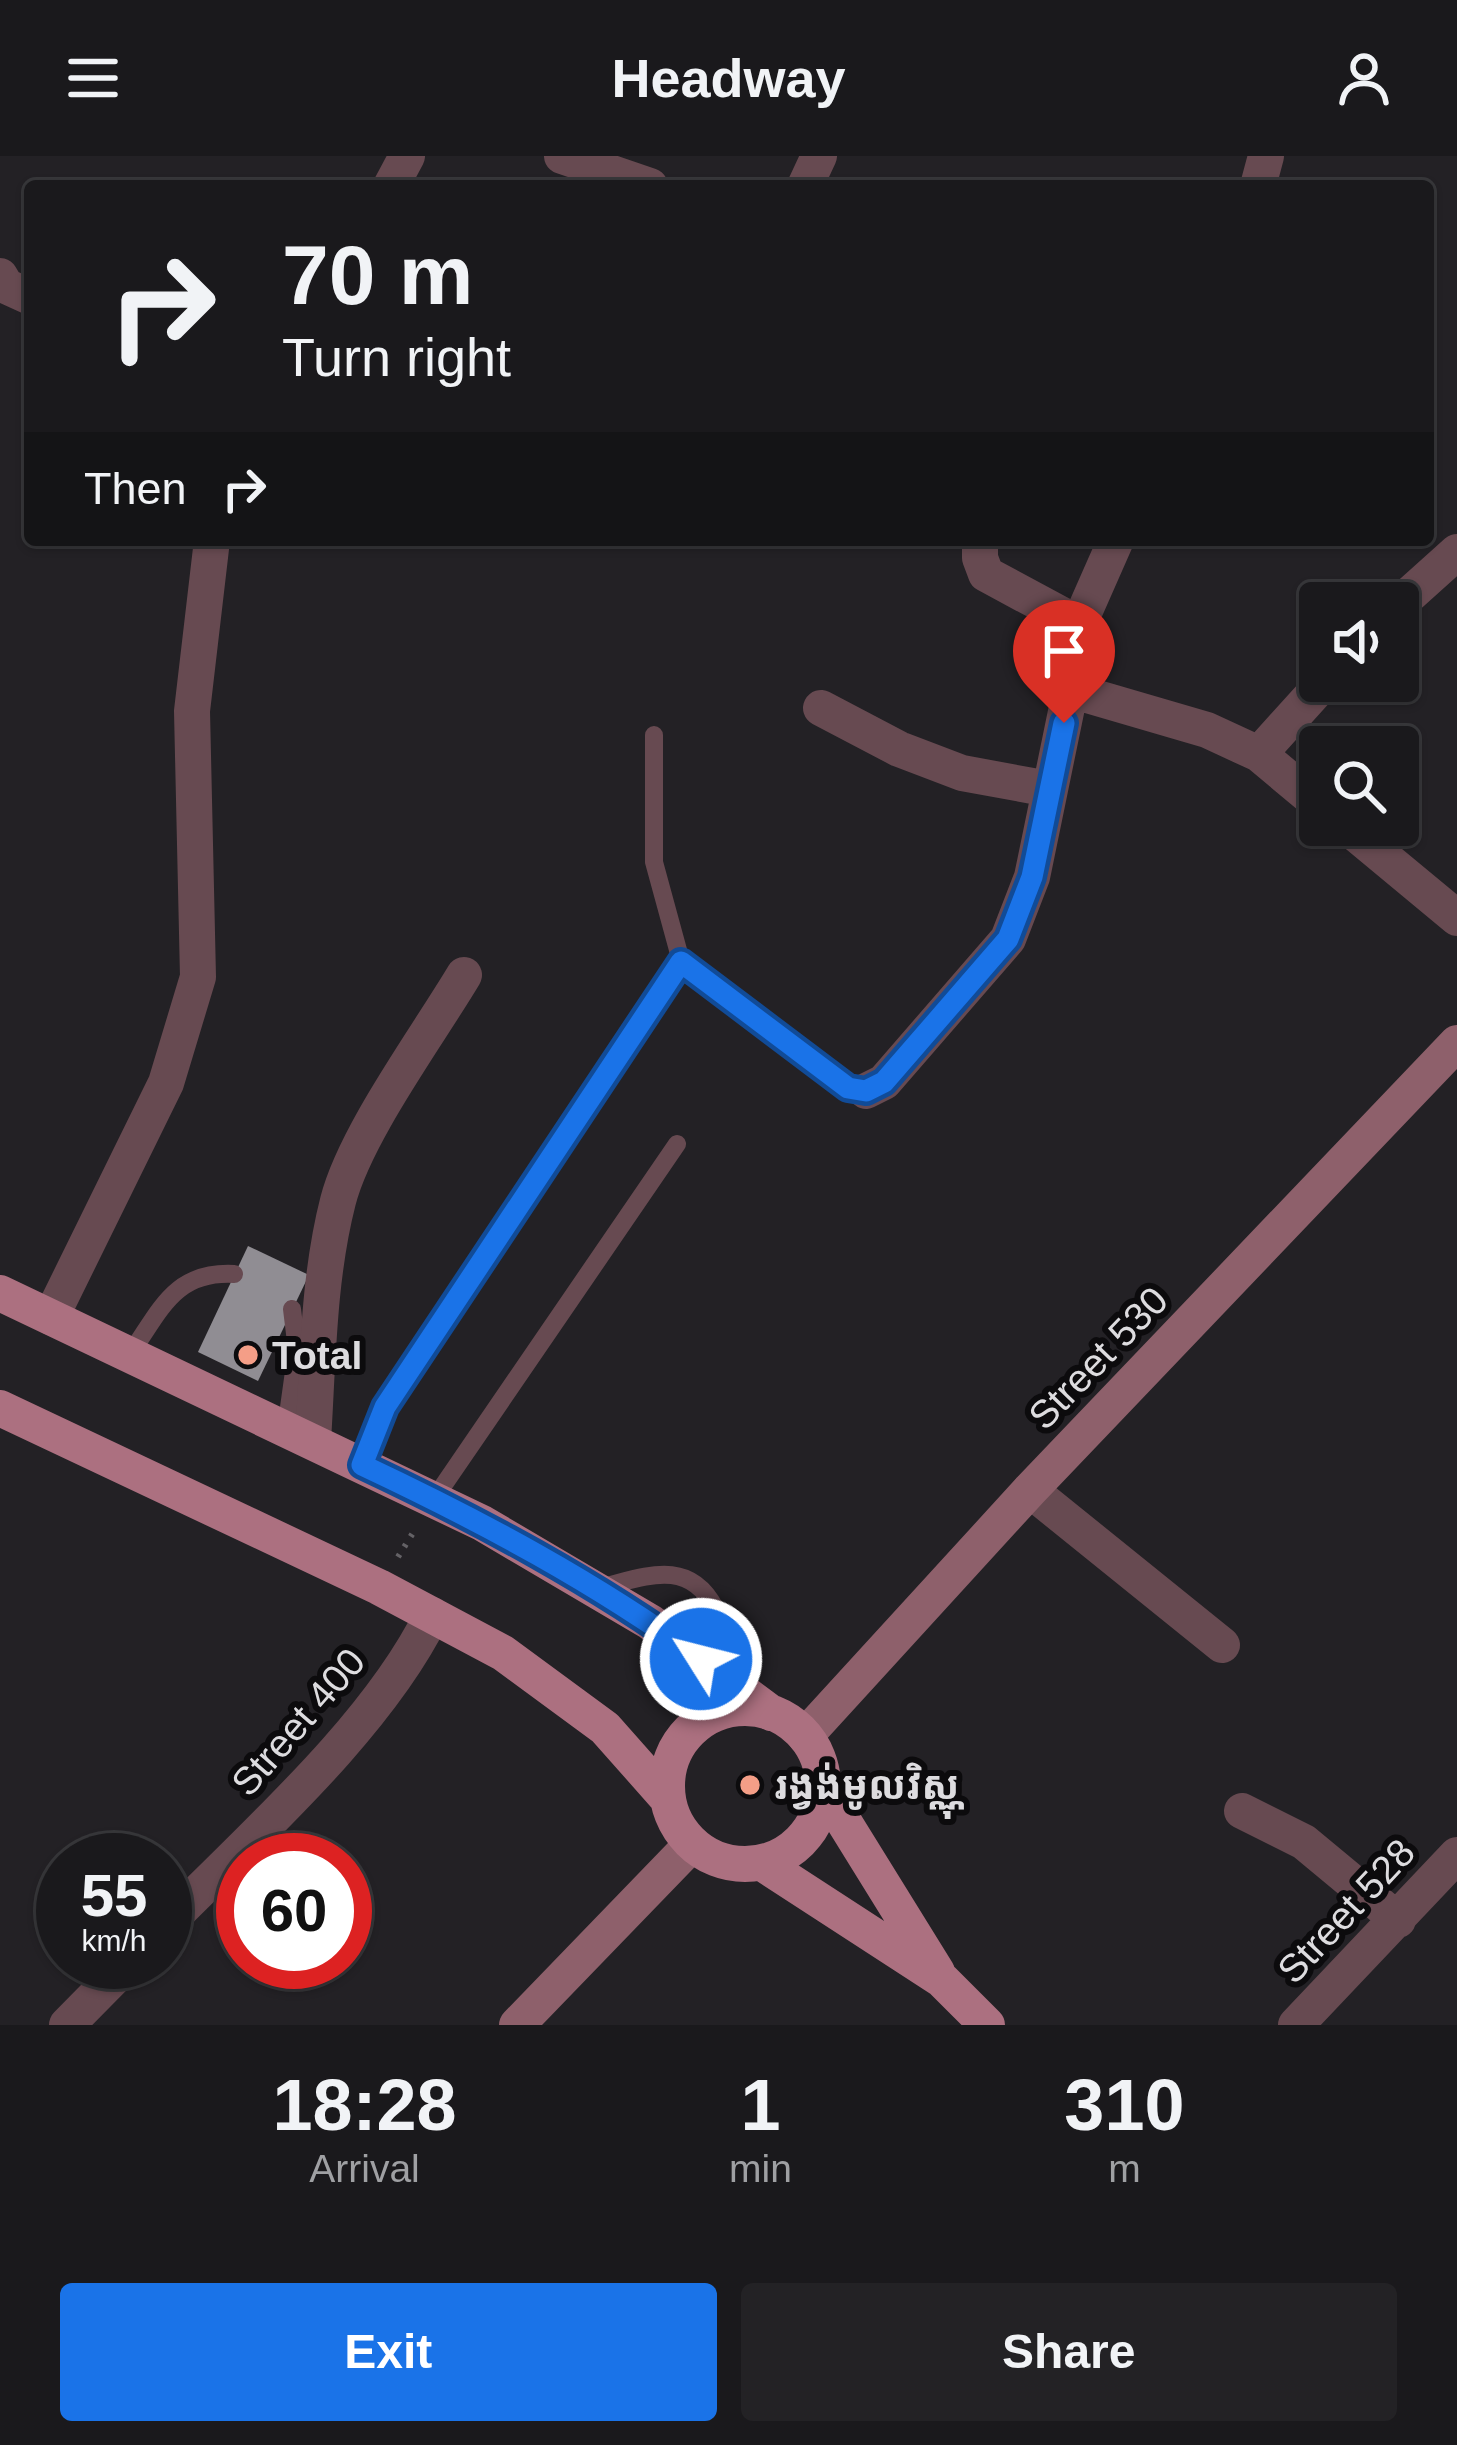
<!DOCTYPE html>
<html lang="en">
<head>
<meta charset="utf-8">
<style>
  body { margin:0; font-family:Helvetica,"Noto Sans Khmer",sans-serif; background:#232225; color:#f1f3f6; height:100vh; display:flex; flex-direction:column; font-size:45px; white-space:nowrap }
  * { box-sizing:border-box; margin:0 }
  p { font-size:39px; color:#9fa0a3 }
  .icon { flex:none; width:66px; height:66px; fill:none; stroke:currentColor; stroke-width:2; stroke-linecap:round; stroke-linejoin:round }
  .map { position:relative; height:1869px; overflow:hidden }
  .panel { display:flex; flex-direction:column; background:#1a191c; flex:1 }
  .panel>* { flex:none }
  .hud { position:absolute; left:24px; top:24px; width:1410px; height:366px; border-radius:12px; box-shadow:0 3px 9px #0004,0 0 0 3px #38383b; background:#1a191c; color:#f1f3f6; overflow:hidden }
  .controls { position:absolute; left:1299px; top:426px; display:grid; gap:24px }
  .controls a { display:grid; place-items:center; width:120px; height:120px; border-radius:12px; background:#1a191c; box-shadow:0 3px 9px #0004,0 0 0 3px #38383b; font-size:60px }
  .speed { position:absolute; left:36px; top:1677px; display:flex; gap:24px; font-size:60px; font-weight:700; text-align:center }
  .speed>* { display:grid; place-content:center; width:156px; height:156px; border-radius:50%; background:#1a191c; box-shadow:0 3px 9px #0004,0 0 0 3px #38383b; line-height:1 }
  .speed small { font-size:30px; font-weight:400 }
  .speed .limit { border:18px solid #d22; background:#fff; color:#111 }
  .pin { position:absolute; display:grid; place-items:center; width:102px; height:102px; color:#fff; margin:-123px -51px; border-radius:50% 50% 50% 0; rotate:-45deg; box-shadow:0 0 12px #0007 }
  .pin .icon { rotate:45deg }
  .me { position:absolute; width:132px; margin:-66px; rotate:306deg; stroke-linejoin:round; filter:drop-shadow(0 0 9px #0008) }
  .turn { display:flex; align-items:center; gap:42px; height:252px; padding:0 60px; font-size:54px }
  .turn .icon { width:156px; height:156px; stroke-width:2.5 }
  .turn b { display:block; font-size:84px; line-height:102px }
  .then { display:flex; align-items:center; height:114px; padding:0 60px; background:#0003; gap:24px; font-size:45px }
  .eta { display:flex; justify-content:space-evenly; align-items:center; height:204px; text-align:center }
  .eta b { font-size:72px; font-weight:600; line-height:84px }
  .button { display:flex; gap:24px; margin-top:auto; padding:24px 60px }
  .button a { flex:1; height:138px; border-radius:12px; background:#1a73e8; color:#fff; font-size:48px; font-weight:600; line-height:138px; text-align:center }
  .button a+a { background:#232225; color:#f1f3f6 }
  header { display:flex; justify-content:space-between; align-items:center; height:156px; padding:0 60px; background:#1a191c; font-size:54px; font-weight:600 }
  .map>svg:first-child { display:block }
  .building { fill:#908d93 }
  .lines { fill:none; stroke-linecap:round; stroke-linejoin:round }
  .path { stroke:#646266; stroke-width:6; stroke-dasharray:3 9; stroke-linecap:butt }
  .lane { stroke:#674a51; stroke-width:18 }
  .street { stroke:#674a51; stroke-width:36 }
  .secondary { stroke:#8e606b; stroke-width:36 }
  .primary { stroke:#ac7080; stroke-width:36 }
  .route-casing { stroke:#114b97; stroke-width:30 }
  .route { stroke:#1a73e8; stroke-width:21 }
  .poi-dot { fill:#f49e87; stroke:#0c0b0d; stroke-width:4.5 }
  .labels { text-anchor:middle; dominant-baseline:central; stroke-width:12; stroke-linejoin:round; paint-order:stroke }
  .poi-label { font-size:39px; font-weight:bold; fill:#dddcdf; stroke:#0c0b0d; text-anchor:start }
  .street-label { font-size:39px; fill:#dddcdf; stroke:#0c0b0d }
</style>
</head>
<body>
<header><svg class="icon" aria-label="menu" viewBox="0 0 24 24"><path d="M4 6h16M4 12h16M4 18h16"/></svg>Headway<svg class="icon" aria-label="person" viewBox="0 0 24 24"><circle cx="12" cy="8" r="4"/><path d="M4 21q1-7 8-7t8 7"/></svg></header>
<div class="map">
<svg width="1457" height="1869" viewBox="0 0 1457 1869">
  <rect width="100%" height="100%" fill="#232125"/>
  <path class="building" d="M248 1090 309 1119 258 1225 198 1196Z"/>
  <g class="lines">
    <path class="path" d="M398 1401 416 1372"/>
    <path class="lane" d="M654 579V706L681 805 848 932 866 935
      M130 1198C161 1154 174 1115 234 1118
      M286 1273 297 1194 292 1153
      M362 1309 385 1251 681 805
      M434 1343 677 988
      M599 1432C645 1421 688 1401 715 1452L701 1503"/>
    <path class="street" d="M562 0 650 30
      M391 30 407 0
      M805 30 819 0
      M1258 30 1266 0
      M0 120 6 130 30 141
      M980 384V402L986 418 1079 468
      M1398 449 1457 396
      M1070 534 1207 574 1259 598 1320 649
      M821 552 899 593 962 617 1049 633
      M1259 598 1325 525
      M1345 669 1457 762
      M866 935 884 926 1008 783 1032 721 1074 517 1079 468 1116 384
      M51 1161 166 927 198 821 192 555 212 384
      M313 1285C318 1206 318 1123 338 1045 355 978 427 881 464 819
      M1030 1334 1222 1489
      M1242 1655 1304 1686 1398 1764
      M165 1769C252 1681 378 1570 432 1459
      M67 1869 129 1806
      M1296 1869 1457 1699"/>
    <path class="secondary" d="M805 1580 1030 1334 1457 887
      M517 1869 692 1688"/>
    <path class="primary" d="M0 1137 482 1367 650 1466 771 1557
      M0 1252 379 1431 503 1497 605 1572 667 1642
      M667 1630a78 78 0 1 1 156 0a78 78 0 1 1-156 0Z
      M823 1632 937 1816
      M762 1707 942 1824 987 1869"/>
  </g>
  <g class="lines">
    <defs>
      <path id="route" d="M701 1503C595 1426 481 1365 362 1309L385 1251 681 806 848 932 866 935 884 926 1008 783 1032 721 1064 567"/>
    </defs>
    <use href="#route" class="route-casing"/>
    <use href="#route" class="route"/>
  </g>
  <g class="poi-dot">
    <circle cx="248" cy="1199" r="12"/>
    <circle cx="750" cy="1629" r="12"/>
  </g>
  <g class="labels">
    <g class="poi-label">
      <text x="272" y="1199">Total</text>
      <text x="774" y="1629">រង្វង់មូលវិស្ណុ</text>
    </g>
    <g class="street-label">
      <text transform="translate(1098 1202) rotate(-46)">Street 530</text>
      <text transform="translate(298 1566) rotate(-49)">Street 400</text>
      <text transform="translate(1346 1755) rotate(-47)">Street 528</text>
    </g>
  </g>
</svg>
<div class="controls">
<a><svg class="icon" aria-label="sound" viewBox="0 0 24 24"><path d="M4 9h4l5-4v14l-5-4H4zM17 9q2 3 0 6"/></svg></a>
<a><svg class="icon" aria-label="search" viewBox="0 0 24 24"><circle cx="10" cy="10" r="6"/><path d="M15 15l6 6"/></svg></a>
</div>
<div class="speed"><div>55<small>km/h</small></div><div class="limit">60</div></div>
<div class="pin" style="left:1064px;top:567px;background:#d93025"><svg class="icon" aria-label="arrive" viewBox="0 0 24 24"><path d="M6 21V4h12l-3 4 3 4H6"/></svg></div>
<svg class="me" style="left:701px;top:1503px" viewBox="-20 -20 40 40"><circle r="17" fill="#1a73e8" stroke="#fff" stroke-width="3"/><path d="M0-11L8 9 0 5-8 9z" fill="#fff"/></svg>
<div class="hud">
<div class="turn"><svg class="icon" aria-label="right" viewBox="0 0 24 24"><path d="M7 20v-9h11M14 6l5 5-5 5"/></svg><div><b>70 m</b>Turn right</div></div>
<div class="then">Then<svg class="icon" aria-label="right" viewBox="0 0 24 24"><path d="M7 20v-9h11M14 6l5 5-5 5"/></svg></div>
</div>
</div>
<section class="panel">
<div class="eta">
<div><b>18:28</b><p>Arrival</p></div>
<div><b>1</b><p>min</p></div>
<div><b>310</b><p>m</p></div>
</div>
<div class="button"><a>Exit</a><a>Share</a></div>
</section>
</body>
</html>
